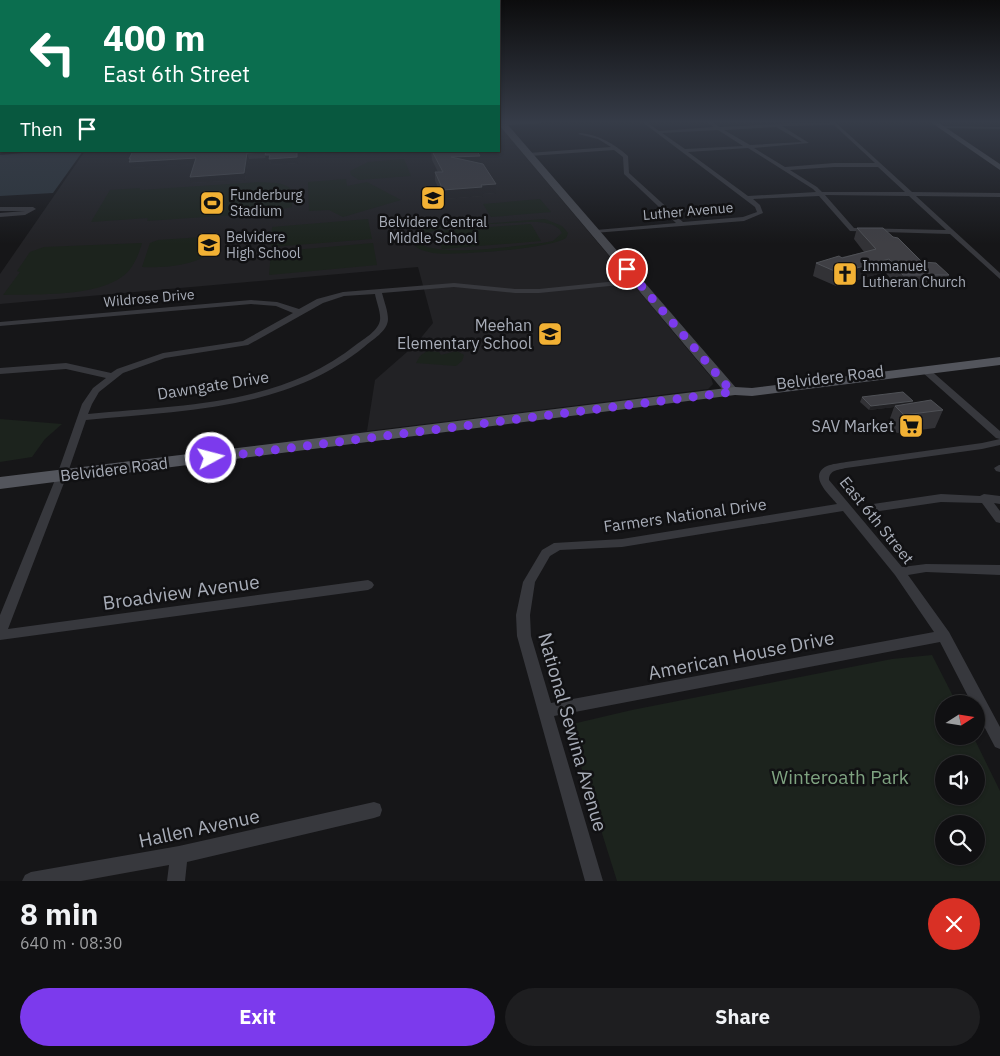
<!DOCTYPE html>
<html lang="en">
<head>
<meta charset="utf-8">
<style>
  body { margin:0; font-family:"IBM Plex Sans",sans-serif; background:#1e1e20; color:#f1f3f6; height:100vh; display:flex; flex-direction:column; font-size:19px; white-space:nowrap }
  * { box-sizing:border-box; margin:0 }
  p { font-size:16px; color:#9c9d9f }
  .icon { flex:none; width:28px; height:28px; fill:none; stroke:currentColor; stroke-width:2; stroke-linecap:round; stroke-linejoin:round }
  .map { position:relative; height:881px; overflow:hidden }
  .details { display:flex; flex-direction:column; background:#101012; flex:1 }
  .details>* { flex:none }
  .top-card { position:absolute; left:0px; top:0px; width:500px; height:152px; box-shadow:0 1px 4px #0004,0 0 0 1px #303032; background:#0b6e4f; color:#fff; overflow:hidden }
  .needle { width:32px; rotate:78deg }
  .tools { position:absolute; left:935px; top:695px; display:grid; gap:10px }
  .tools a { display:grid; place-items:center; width:50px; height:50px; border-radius:50%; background:#101012; box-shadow:0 1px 4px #0004,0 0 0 1px #303032; font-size:25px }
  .pin { position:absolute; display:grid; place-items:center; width:42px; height:42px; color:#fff; margin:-21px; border:2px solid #fff; border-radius:50%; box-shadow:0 1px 5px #0007 }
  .me { position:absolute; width:55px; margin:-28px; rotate:83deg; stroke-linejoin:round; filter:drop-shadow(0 0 4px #0008) }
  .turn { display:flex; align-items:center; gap:18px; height:105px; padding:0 20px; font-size:22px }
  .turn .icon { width:65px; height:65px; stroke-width:2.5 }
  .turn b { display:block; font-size:35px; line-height:42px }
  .then { display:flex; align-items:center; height:48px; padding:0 20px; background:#0003; gap:10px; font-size:19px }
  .round { display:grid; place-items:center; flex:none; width:52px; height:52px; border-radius:26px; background:#1e1e20 }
  .head { display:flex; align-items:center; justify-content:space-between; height:85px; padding:0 20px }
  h1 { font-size:30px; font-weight:800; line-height:38px }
  .button { display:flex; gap:10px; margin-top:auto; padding:10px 20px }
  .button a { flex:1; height:58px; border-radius:30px; background:#7c3aed; color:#fff; font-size:20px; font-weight:800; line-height:58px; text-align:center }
  .button a+a { background:#1e1e20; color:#f1f3f6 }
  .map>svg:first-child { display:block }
  .built { fill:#222225 }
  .green { fill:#1c231d; fill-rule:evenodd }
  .water { fill:#2c353c }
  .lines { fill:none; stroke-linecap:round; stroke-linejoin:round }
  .street { fill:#37383d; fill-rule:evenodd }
  .secondary { fill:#45474d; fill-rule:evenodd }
  .primary { fill:#53555c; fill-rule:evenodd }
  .wall { fill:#323236 }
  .shaded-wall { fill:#212124 }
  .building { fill:#3f3f44; stroke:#4f5156 }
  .route { stroke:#7c3aed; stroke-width:9; stroke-dasharray:0 16.2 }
  .labels { text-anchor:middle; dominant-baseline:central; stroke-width:5; stroke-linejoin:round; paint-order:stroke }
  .far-poi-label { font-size:14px; fill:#a8adb8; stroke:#111113; text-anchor:start }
  .far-street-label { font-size:14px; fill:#a8adb8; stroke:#111113 }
  .poi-label { font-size:16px; fill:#a8adb8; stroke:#111113; text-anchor:end }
  .street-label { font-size:16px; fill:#a8adb8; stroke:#111113 }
  .near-street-label { font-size:19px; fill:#a8adb8; stroke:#111113 }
  .near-park-label { font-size:19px; fill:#7fa381; stroke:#111113 }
</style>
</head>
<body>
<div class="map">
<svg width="1000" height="881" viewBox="0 0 1000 881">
  <rect width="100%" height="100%" fill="#161618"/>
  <path class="built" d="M499 125 711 377 713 384 708 389 367 431 375 380 415 345 433 323 418 267 0 304V274L85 151H499Z"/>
  <path class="green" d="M404 159 411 176 359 180 351 175 350 171 368 162Z
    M346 179 347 186 367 182 401 200 343 217 329 210 309 211 308 182Z
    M258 182C266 183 287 181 292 191 294 196 291 202 292 207L262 213 147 221 148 218 91 222 110 190 140 188V190Z
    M540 199 551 212 491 217 483 204Z
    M368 219 372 239 271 247 272 227Z
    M545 219 562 226 568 233 566 238C550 249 453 256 433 253 425 251 417 250 413 243V237L425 228ZM526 222C538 222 556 221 562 233L553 241 542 243C521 245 427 260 418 240 424 224 506 224 526 222Z
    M531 224 541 241 442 249 436 231Z
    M219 236 218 247C199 266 167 268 142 267L150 243 158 240Z
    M142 243C139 254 133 269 123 276 96 297 37 294 3 295L20 272 17 271 30 252 44 247Z
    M373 243 377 265 269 275 271 252Z
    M427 351 439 352 441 355 457 351 464 355 462 361 456 366 416 363 420 356Z
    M0 419 62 424 45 439 32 457 0 462Z
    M932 655 957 704H944V736H973L1000 791V881H617L568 725 632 710 892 659ZM944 764H976V796H944ZM944 824H976V856H944Z"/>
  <path class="water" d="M47 151H83L53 193 0 196V155Z"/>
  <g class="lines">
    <path class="street" d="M641 121H645L659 131 714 127 705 121H710L720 127 796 123H831L830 121H834L912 192 1000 193V197L916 196 1000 273V279L950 234 850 231 819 196 753 199 760 205 763 213 744 221 594 233V231L596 230 676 223 624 174 623 157 614 150 530 156 528 153 611 147 598 139 578 134 580 133C599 135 613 143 628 156L629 173 683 222 743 217 757 212 755 207ZM834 125 875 163H834L785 167 754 148 809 143 782 126ZM776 127 802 142 750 145 724 130ZM718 130 743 146 685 149 662 133ZM748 148 813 189 816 192 748 196 688 152ZM834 167H878L905 192H822L817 187 790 170ZM825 195 909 196 946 230 854 228Z
      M940 126 1000 127V129L938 128Z
      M0 207H33L36 209 25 215 0 217V213L25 211H0Z
      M637 279 641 281 640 283 539 293H515L454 287 382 293C384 301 388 311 388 319 388 331 372 340 364 347 285 411 182 410 86 420L67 475 8 629 368 580 372 582 374 585 372 588 368 590 0 640V615L57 475 82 404 93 388 106 378 66 369 0 374V368L66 363 111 373 117 369 163 353 243 341 293 313 276 306 251 304 0 326V322L251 300 277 302 299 309 317 299 343 292 454 283 515 289H539ZM375 294C376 301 381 312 380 320 379 330 364 339 357 344 280 406 182 405 88 414L92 404 99 392 123 373 165 358 248 345 323 303 344 296Z
      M925 367 928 368 1000 431V445L982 449 846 468C838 470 829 470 829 480L902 567 926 564 1000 565V575L926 572 908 575 949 632 1000 727V749L995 747 976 711V704H972L940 642 554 716 603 881H585L517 636 516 615 523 582 542 550 554 543 622 539 837 504C830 495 807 476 827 466 832 464 840 463 846 462L982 443 1000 439 996 438 922 372 921 370 922 368ZM843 511 895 575 934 632 551 703 531 636 530 615 535 582 550 556 560 550 622 547Z
      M999 465H1000V472L996 471 994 468Z
      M941 494 980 496 984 494 1000 496V504L994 503 1000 511V523L996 522 982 503 941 502 873 512 869 511 867 508 869 505 873 504Z
      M374 802 380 804 382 810 380 816 374 818 187 862 185 881H167L169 865 81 881H22L25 875 31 872 179 846Z"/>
    <path class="secondary" d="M499 121H544L541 123 508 125 737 389 739 392 737 395H727L499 125Z
      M929 121H936L1000 164V170Z
      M0 149 1 151H6L0 153Z"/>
    <path class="primary" d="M1000 357V365L752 396 735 395 0 489V477L735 387 752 388Z"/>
  </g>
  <path class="wall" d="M133 151H308V157L298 158V163L271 165 270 161H266V158L249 159 245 180 191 183 194 164 131 168 129 159Z
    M431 151 480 164 496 184V193L483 194V196L444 199 435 181V172H438L432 160Z
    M857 228 893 237 922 262 949 275 944 288 898 287 885 272 836 286 813 276 816 263 864 252 854 239Z
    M862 397 912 403 943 410 935 428 897 433 888 424 894 407 869 410 860 402Z"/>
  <path class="shaded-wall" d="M308 151V157L298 158V163L271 165 270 161H266L265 155Z
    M247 153 249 159 245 180 191 183 190 177Z
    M480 156V164L451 157Z
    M196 158 198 164 131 168 129 162Z
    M496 184V193L483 194V196L444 199 443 190Z
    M889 259 885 272 836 286 839 273Z
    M913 401 911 405 895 406 894 407 869 410 871 406Z"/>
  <path class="building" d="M133 151H307V152H297V157L269 159 270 155H265L266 152 247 153 244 173 190 177 196 158 129 162 131 159H129Z
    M432 151H477L480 156 451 157 483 164 496 184 481 185 482 187 443 190 435 172H443Z
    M857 228H883L893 237 898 238 922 262 936 263 949 275H903L889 259 839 273 816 263 839 256 842 258 876 249Z
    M903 392 913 401 871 406 862 397Z
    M931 400 943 410 904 415 895 406Z"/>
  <linearGradient id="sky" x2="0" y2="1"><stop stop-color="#0c0c0d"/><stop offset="0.5" stop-color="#363c48"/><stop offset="1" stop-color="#363c48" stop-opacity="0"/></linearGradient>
  <rect width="1000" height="244" fill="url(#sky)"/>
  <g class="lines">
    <path class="route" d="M211 458 732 392 627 269"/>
  </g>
  <defs>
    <symbol id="school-square" viewBox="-11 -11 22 22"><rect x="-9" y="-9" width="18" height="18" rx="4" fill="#f2b134" stroke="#111113"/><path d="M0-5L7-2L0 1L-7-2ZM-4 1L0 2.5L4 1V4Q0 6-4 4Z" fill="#111"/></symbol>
    <symbol id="stadium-square" viewBox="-11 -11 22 22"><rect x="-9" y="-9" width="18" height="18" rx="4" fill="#f2b134" stroke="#111113"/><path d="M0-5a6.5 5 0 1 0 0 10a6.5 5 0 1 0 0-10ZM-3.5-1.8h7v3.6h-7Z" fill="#111"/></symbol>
    <symbol id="church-square" viewBox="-11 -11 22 22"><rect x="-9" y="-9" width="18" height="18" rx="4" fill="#f2b134" stroke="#111113"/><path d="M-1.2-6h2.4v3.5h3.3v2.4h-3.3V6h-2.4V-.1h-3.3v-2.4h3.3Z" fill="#111"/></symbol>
    <symbol id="supermarket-square" viewBox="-11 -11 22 22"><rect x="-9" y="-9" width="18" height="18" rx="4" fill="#f2b134" stroke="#111113"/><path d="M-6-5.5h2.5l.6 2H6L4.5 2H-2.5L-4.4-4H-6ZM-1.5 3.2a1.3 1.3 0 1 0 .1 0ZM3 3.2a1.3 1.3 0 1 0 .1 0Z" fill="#111"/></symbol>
  </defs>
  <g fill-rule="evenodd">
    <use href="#school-square" x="419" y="184" width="28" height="28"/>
    <use href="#stadium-square" x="198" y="189" width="28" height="28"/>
    <use href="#school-square" x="195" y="231" width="28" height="28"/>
    <use href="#church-square" x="831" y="260" width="28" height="28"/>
    <use href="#school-square" x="536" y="320" width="28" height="28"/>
    <use href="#supermarket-square" x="897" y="412" width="28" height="28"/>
  </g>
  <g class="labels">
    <g class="far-poi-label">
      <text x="230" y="195">Funderburg<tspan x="230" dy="16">Stadium</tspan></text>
      <text x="433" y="222" text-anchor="middle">Belvidere Central<tspan x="433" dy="16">Middle School</tspan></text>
      <text x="226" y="237">Belvidere<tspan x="226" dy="16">High School</tspan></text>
      <text x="862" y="266">Immanuel<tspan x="862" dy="16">Lutheran Church</tspan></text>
    </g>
    <g class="far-street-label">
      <text transform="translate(688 211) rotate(-5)">Luther Avenue</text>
      <text transform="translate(149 298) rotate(-5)">Wildrose Drive</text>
    </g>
    <g class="poi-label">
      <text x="532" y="325">Meehan<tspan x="532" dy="18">Elementary School</tspan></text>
      <text x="894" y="426">SAV Market</text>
    </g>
    <g class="street-label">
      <text transform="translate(830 377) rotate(-7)">Belvidere Road</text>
      <text transform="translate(213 385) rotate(-9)">Dawngate Drive</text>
      <text transform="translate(114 469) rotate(-7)">Belvidere Road</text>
      <text transform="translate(685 515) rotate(-8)">Farmers National Drive</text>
      <text transform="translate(877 520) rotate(51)">East 6th Street</text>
    </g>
    <g class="near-street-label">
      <text transform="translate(181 592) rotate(-8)">Broadview Avenue</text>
      <text transform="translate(741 655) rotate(-11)">American House Drive</text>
      <text transform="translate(573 732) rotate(74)">National Sewina Avenue</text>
      <text transform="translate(199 828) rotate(-12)">Hallen Avenue</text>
    </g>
    <g class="near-park-label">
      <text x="840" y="777">Winteroath Park</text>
    </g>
  </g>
</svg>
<div class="tools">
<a><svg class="needle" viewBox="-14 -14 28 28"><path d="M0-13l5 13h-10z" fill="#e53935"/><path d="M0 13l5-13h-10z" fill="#9c9d9f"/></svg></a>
<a><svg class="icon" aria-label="sound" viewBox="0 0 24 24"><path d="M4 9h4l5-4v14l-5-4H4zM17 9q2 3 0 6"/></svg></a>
<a><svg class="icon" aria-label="search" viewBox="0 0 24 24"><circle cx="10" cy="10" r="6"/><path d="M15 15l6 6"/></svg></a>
</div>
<div class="pin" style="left:627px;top:269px;background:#d93025"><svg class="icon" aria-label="arrive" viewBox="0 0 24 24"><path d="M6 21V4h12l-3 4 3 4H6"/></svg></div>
<svg class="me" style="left:211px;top:458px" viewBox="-20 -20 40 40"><circle r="17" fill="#7c3aed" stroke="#fff" stroke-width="3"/><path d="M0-11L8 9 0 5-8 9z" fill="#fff"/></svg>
<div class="top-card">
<div class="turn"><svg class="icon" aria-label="left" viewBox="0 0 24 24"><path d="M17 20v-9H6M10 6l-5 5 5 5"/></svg><div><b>400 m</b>East 6th Street</div></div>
<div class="then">Then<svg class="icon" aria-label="arrive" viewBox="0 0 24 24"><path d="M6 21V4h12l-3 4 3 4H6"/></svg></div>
</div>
</div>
<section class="details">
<div class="head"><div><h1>8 min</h1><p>640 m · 08:30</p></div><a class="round" style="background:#d93025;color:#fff"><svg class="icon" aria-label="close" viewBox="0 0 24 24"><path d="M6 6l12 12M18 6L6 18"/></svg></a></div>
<div class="button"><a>Exit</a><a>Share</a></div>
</section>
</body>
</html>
